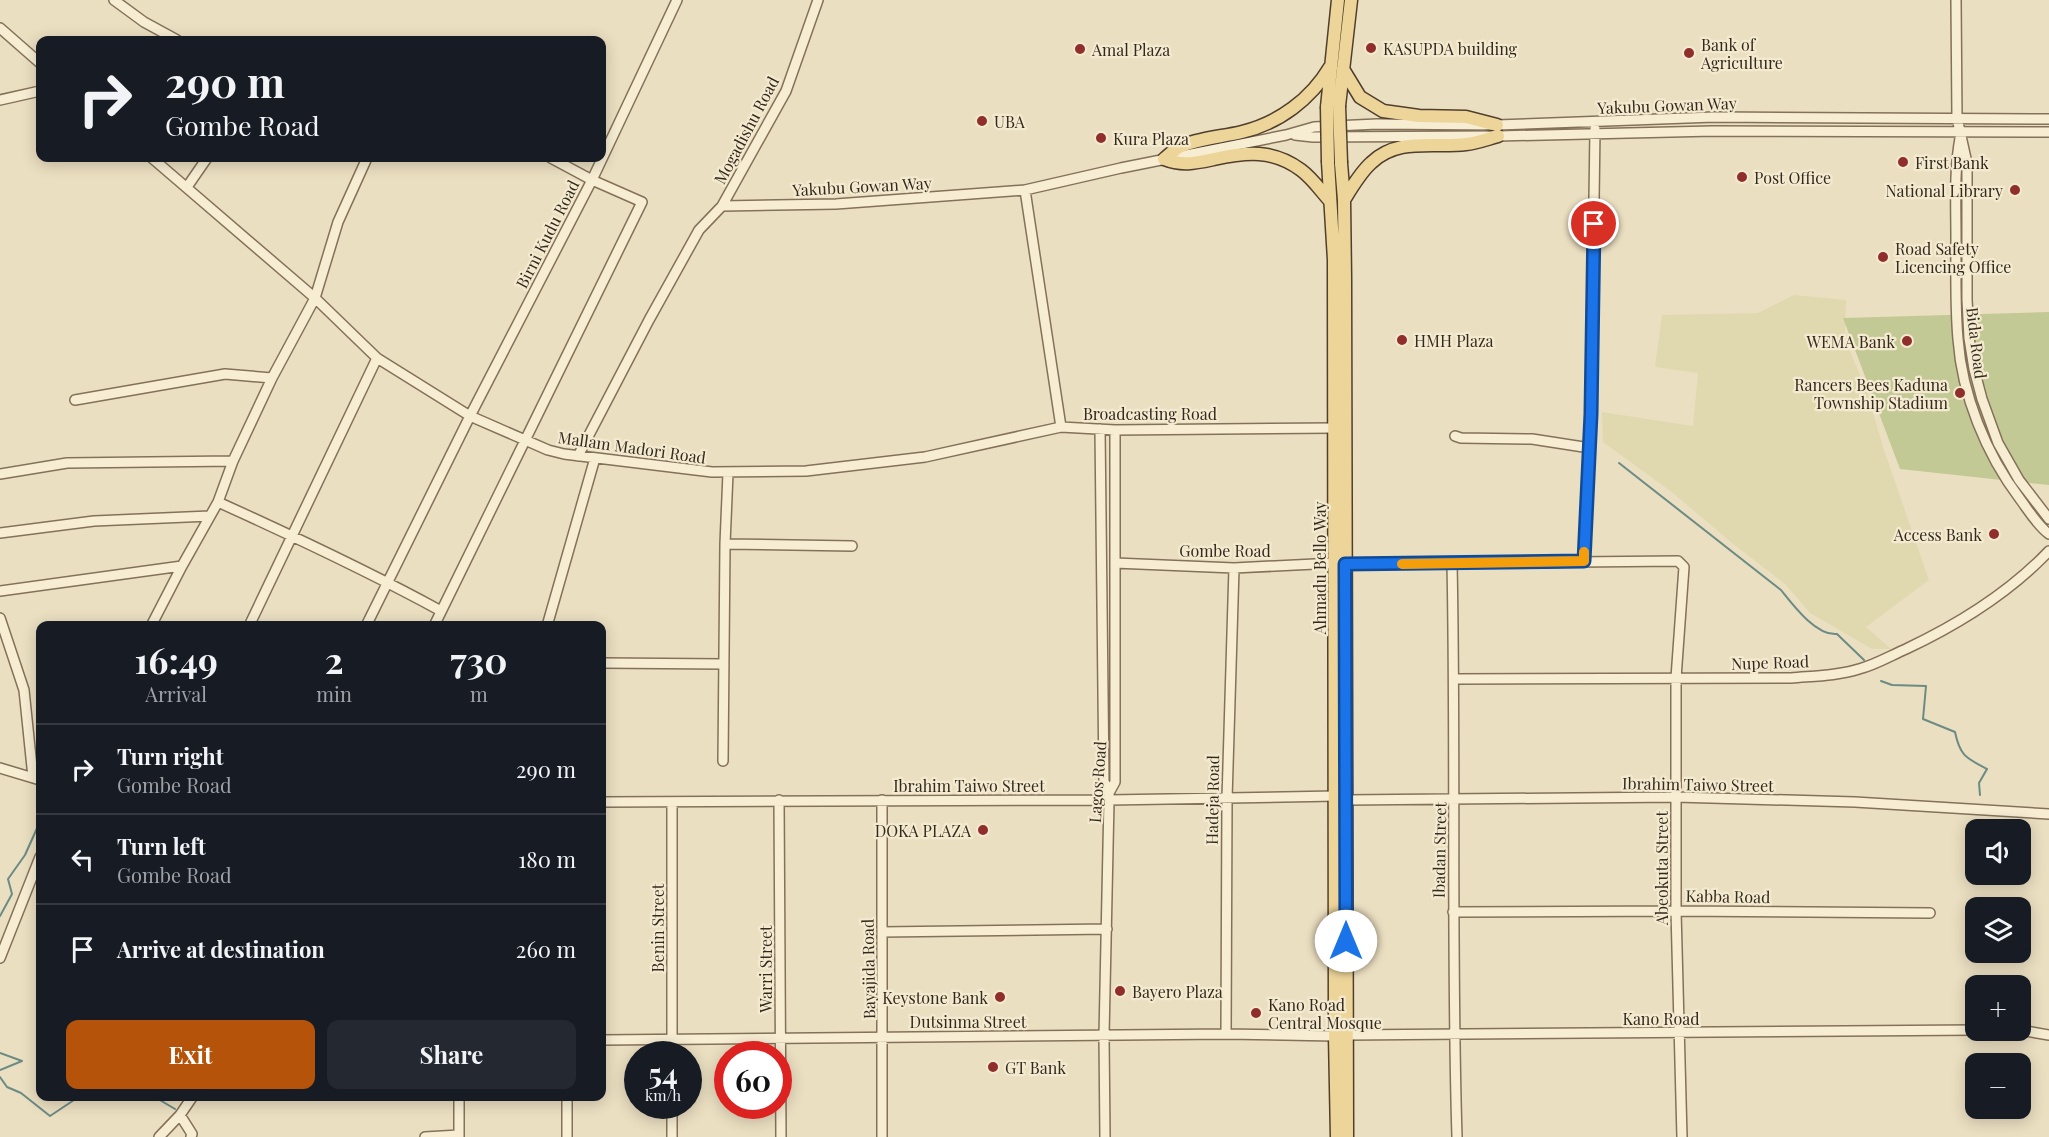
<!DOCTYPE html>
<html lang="en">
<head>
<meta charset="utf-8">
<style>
  body { margin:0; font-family:"Playfair Display",serif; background:#242831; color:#f1f3f6; height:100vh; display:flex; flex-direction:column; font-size:22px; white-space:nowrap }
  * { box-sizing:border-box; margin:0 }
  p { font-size:20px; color:#9ea1a6 }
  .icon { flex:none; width:33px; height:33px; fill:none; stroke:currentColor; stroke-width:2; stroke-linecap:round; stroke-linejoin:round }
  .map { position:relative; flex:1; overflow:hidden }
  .panel { position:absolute; left:36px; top:621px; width:570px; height:480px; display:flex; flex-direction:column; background:#171b24; border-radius:12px; box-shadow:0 3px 15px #0003 }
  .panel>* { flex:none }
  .guide { position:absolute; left:36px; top:36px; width:570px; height:126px; border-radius:12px; box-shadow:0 3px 15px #0003; background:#171b24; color:#f1f3f6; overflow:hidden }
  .fabs { position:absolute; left:1965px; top:819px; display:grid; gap:12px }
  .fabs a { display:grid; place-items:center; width:66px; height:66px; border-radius:12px; background:#171b24; box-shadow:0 3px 15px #0003; font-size:30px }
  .speed { position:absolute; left:624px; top:1041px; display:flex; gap:12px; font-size:30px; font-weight:700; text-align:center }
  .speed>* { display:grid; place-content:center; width:78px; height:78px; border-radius:50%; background:#171b24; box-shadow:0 3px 15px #0003; line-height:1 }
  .speed small { font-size:15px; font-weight:400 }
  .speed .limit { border:9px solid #d22; background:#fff; color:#111 }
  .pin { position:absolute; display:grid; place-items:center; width:51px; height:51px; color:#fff; margin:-26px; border:3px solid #fff; border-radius:50%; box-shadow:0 2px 6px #0007 }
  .me { position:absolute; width:66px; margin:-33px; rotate:0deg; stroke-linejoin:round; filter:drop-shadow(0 0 4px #0008) }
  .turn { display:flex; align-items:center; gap:21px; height:126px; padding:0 30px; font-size:27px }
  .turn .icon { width:78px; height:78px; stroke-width:2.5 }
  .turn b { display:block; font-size:42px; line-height:51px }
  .eta { display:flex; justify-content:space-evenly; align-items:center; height:102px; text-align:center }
  .eta b { font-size:36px; font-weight:700; line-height:42px }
  .action { display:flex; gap:12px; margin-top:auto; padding:12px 30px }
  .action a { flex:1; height:69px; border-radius:12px; background:#b45309; color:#fff; font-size:24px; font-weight:700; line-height:69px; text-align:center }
  .action a+a { background:#242831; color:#f1f3f6 }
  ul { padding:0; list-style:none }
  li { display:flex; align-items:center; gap:18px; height:90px; padding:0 30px; border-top:2px solid #363941 }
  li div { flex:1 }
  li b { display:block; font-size:22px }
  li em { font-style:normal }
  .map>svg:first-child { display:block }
  .farmland { fill:#e0d9af }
  .green { fill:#c2c995 }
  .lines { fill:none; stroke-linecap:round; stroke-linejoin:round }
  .stream { stroke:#6b8b84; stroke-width:2 }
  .minor-casing { stroke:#847159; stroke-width:12 }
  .major-casing { stroke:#513f2e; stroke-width:15 }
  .minor { stroke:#f7edd3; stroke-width:9 }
  .major { stroke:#edd59a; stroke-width:12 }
  .major-bridge-casing { stroke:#513f2e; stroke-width:15; stroke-linecap:butt }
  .major-bridge { stroke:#edd59a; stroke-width:12 }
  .route-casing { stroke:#114b97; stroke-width:15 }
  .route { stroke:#1a73e8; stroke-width:10 }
  .slow { stroke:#f59e0b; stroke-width:10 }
  .poi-dot { fill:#902e2c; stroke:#f3ead0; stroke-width:2 }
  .labels { text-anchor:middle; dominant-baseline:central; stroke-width:4.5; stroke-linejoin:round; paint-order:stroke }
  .poi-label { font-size:16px; fill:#34291d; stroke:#f3ead0; text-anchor:start }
  .street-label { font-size:16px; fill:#34291d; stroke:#f3ead0 }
</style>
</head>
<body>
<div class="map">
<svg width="2049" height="1137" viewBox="0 0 2049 1137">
  <rect width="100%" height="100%" fill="#ebdfc1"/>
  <path class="farmland" d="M1794 295 1846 300 1845 339 1867 392 1883 447 1929 580 1866 627 1891 649H1872L1810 613 1785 584 1732 543 1673 493 1603 442 1602 412 1693 426 1698 373 1655 367 1662 315 1758 313Z"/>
  <path class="green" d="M2049 312V485L1900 469 1843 318Z"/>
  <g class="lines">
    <path class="stream" d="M1619 463 1781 590C1793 605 1816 636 1837 634L1864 660
      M1881 681 1892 685 1926 686 1923 719 1955 732C1960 756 1966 758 1987 769L1979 783 1980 795
      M0 916 12 894 8 879 25 855 38 826 40 809
      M0 1053 22 1061 0 1070
      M0 1077 7 1087 21 1093 50 1116 80 1096
      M153 1096 175 1109"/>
    <defs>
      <path id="minor" d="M114 0 144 22 177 40
        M1956 0 1957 118 1967 163V299L1969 338 1974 369 1982 399 1998 443 2019 480 2049 519
        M0 28 40 63
        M0 100 40 91
        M1295 135 1313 137 1498 136 1713 131 2049 132
        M1960 138C1954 171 1956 204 1956 238 1956 271 1955 305 1958 339 1962 395 1986 454 2020 499 2029 511 2037 525 2049 534
        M152 158 315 298 377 358 470 416 548 450 564 454 712 472 806 471 925 457 1061 427 1115 430 1335 428
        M367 158 338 222 315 298 272 378 233 461 218 502C293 536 368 571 441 611
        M187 187 207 158
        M1025 190 1061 427
        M722 206 786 91 818 0
        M75 400 225 374 272 378
        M1100 429 1104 781 1109 793
        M1455 436 1461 438 1532 439 1590 448
        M578 456 649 320 699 230 722 206 836 204 1025 190 1121 168 1286 135 1314 127 1377 124 1497 125 1714 117 2049 119
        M0 474 67 463 233 461
        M0 533 94 521 210 516
        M725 544 852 546
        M1584 561 1591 414 1595 129
        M1115 563 1234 568 1335 563
        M1452 563C1456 755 1451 946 1457 1137
        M1345 564 1678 561 1684 567 1676 678V911L1682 1137
        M0 591 182 566
        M0 618 24 690 33 777
        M151 626 182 566 218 502
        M249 626 377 358
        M366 626 470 416 592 180 677 0
        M434 626 642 202 592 180 551 158
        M547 626 595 458
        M602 663 724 664
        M1455 679 1791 678C1813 676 1837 676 1859 669 1875 665 1890 656 1906 649 1959 624 2008 594 2049 551
        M723 761 725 544 728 473
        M0 768 40 780
        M779 800 781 1137
        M882 800V1137
        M1346 800 1676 797 1855 802 2049 814
        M602 802 1109 800 1336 796
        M1453 912 1676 911 1930 913
        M882 932 1107 929
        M0 958 40 857
        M2020 1030 2049 1035
        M1226 1034 1227 799 1234 568
        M1347 1035 1976 1030
        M602 1040 1226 1034 1335 1036
        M672 1054V802
        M459 1096V1137
        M567 1096V1137
        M672 1106V1137
        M180 1115 192 1134 191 1137
        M159 1137 180 1115 193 1096
        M425 1137 459 1135
        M1105 1137 1104 1036 1109 800V793L1115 782V430"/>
      <path id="major" d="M1343 69 1360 97 1383 111 1419 116 1466 117 1497 125
        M1339 106 1351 0
        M1327 107 1338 0
        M1164 159C1169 155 1174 150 1179 147 1198 138 1222 137 1242 132 1279 123 1311 99 1330 67
        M1164 159C1182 166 1195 163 1214 159 1246 152 1273 149 1301 170 1312 178 1321 191 1330 201
        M1328 162 1334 260 1335 1036 1337 1137
        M1341 163 1344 200 1345 279 1347 1137
        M1344 200C1352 187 1360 173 1371 163 1398 137 1433 148 1466 144 1477 143 1487 139 1498 136"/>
    </defs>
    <use href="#minor" class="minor-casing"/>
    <use href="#major" class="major-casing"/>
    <use href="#minor" class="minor"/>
    <use href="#major" class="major"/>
    <defs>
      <path id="major-bridge" d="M1339 106 1341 163
        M1327 107 1328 162"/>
    </defs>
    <use href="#major-bridge" class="major-bridge-casing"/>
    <use href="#major-bridge" class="major-bridge"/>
  </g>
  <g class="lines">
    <defs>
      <path id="route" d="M1346 941 1345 564 1584 561 1591 414 1594 224"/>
    </defs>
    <use href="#route" class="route-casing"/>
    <use href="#route" class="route"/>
    <path class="slow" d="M1402 564 1584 561V552"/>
  </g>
  <g class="poi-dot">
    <circle cx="1371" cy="48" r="6"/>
    <circle cx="1080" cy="49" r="6"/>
    <circle cx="1689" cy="53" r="6"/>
    <circle cx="982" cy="121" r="6"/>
    <circle cx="1101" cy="138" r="6"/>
    <circle cx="1903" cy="162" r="6"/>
    <circle cx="1742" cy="177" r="6"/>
    <circle cx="2015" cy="190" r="6"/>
    <circle cx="1883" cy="257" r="6"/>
    <circle cx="1402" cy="340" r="6"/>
    <circle cx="1907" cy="341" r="6"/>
    <circle cx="1960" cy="393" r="6"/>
    <circle cx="1994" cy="534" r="6"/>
    <circle cx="983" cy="830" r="6"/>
    <circle cx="1120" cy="991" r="6"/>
    <circle cx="1000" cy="997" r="6"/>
    <circle cx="1256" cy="1013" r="6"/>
    <circle cx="993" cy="1067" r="6"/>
  </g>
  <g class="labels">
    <g class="poi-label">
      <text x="1701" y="44">Bank of<tspan x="1701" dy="18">Agriculture</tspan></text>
      <text x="1383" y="48">KASUPDA building</text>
      <text x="1092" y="49">Amal Plaza</text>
      <text x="994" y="121">UBA</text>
      <text x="1113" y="138">Kura Plaza</text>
      <text x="1915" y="162">First Bank</text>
      <text x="1754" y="177">Post Office</text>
      <text x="2003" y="190" text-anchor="end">National Library</text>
      <text x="1895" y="248">Road Safety<tspan x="1895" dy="18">Licencing Office</tspan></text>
      <text x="1414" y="340">HMH Plaza</text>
      <text x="1895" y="341" text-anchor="end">WEMA Bank</text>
      <text x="1948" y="384" text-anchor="end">Rancers Bees Kaduna<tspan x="1948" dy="18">Township Stadium</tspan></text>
      <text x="1982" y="534" text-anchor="end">Access Bank</text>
      <text x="971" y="830" text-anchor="end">DOKA PLAZA</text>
      <text x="1132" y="991">Bayero Plaza</text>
      <text x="988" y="997" text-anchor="end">Keystone Bank</text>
      <text x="1268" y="1004">Kano Road<tspan x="1268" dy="18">Central Mosque</tspan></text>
      <text x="1005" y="1067">GT Bank</text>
    </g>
    <g class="street-label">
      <text transform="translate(1667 105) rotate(-2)">Yakubu Gowan Way</text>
      <text transform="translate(746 130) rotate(-62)">Mogadishu Road</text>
      <text transform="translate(862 186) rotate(-3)">Yakubu Gowan Way</text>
      <text transform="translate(547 234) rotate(-63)">Birni Kudu Road</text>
      <text transform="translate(1977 343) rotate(83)">Bida Road</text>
      <text x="1150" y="413">Broadcasting Road</text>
      <text transform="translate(632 447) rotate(8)">Mallam Madori Road</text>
      <text x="1225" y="550">Gombe Road</text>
      <text transform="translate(1319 568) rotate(-90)">Ahmadu Bello Way</text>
      <text transform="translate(1770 662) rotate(-2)">Nupe Road</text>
      <text transform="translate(1097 782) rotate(-86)">Lagos Road</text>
      <text transform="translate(1698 784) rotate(1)">Ibrahim Taiwo Street</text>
      <text x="969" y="785">Ibrahim Taiwo Street</text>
      <text transform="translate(1212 800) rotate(-89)">Hadeja Road</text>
      <text transform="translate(1439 850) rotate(-89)">Ibadan Street</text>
      <text transform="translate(1661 868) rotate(-90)">Abeokuta Street</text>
      <text transform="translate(1728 896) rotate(1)">Kabba Road</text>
      <text transform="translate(657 928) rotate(-90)">Benin Street</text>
      <text transform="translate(765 969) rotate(-90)">Warri Street</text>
      <text transform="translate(868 969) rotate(-91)">Bayajida Road</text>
      <text x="1661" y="1018">Kano Road</text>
      <text x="968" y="1021">Dutsinma Street</text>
    </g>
  </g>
</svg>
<div class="fabs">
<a><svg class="icon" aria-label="sound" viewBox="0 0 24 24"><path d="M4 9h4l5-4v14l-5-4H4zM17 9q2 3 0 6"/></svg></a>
<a><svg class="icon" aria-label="layers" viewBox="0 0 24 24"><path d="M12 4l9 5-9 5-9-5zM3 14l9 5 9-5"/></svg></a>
<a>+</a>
<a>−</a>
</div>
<div class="speed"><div>54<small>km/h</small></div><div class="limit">60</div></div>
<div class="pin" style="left:1594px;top:224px;background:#d93025"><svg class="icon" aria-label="arrive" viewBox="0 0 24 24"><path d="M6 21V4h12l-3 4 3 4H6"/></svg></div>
<svg class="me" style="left:1346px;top:941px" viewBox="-20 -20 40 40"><circle r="19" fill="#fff"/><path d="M0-13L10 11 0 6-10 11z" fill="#1a73e8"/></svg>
<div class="guide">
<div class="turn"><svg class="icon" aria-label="right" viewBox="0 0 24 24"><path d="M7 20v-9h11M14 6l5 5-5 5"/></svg><div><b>290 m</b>Gombe Road</div></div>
</div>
<section class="panel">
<div class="eta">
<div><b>16:49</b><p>Arrival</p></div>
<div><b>2</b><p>min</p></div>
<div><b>730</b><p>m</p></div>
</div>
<ul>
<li><svg class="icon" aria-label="right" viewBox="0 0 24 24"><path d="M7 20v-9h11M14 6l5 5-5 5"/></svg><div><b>Turn right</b><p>Gombe Road</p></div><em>290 m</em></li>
<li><svg class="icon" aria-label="left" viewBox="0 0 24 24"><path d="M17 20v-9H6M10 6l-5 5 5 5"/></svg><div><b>Turn left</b><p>Gombe Road</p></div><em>180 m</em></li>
<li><svg class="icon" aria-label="arrive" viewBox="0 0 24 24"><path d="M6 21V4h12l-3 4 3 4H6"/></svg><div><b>Arrive at destination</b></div><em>260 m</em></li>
</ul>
<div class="action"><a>Exit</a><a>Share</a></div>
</section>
</div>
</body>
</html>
